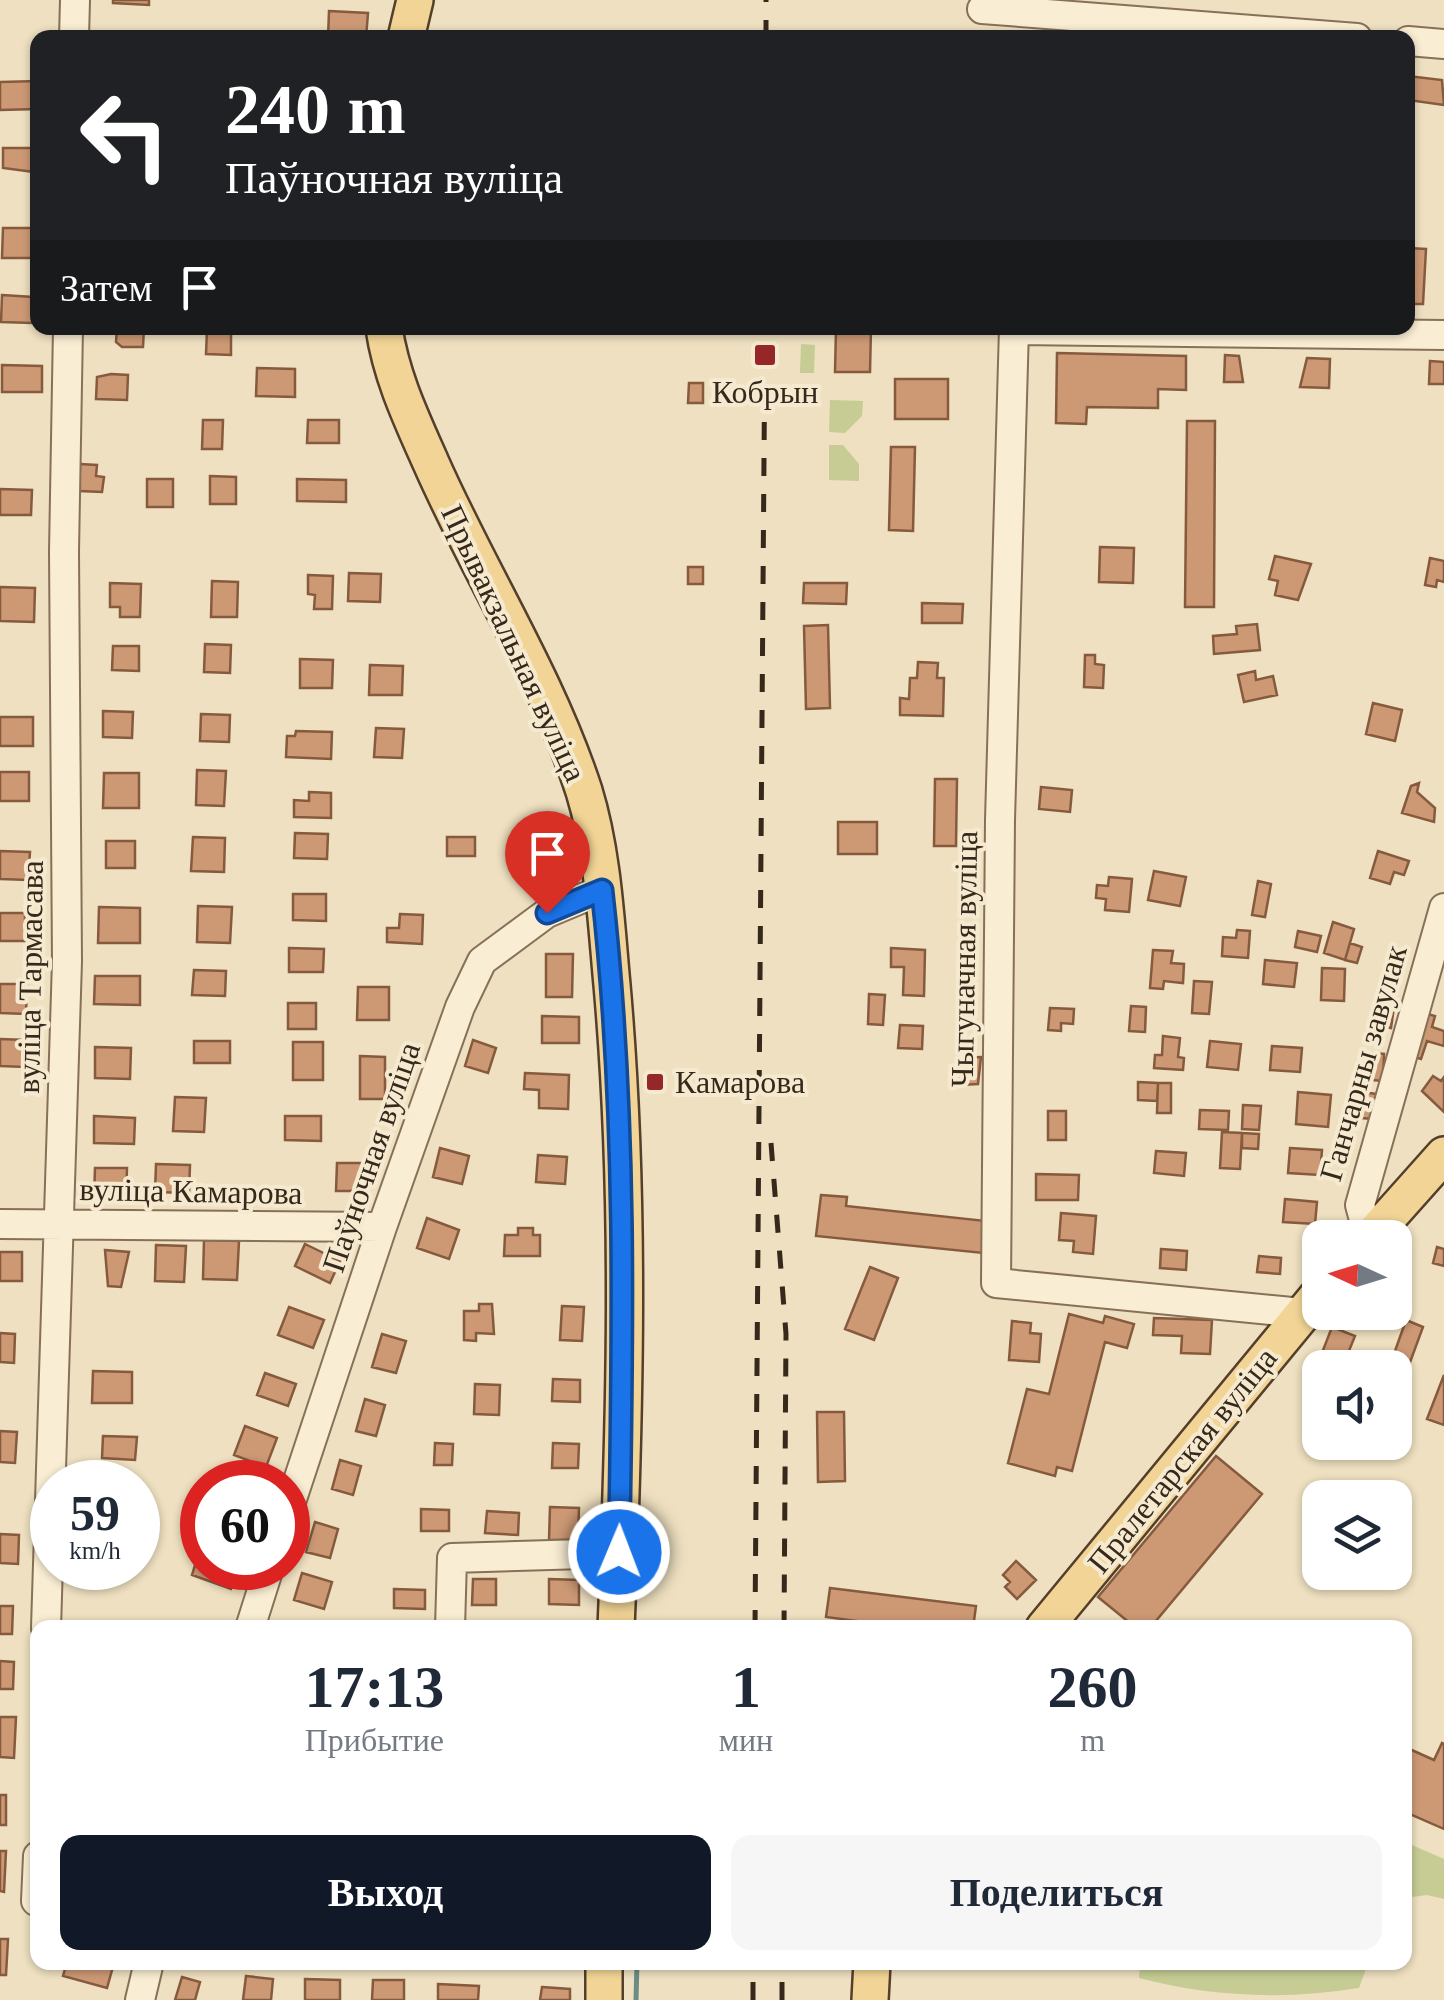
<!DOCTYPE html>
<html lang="ru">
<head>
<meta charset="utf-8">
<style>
  body { margin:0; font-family:"Times New Roman",serif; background:#f6f6f7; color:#1f2937; height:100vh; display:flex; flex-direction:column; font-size:38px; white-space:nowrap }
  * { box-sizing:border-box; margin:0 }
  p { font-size:32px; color:#747a83 }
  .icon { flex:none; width:55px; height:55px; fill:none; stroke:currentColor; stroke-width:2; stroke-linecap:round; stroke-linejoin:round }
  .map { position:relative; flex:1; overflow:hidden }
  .sheet { position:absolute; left:30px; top:1620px; width:1382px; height:350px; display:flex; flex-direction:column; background:#fff; border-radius:20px; box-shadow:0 2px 8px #0004 }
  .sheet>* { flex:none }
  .banner { position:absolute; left:30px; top:30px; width:1385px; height:305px; border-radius:20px; box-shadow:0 2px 8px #0004; background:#202124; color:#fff; overflow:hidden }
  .needle { width:65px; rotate:274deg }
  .tools { position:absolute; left:1302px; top:1220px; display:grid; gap:20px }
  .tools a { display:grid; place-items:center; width:110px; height:110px; border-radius:20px; background:#fff; box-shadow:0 2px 8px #0004; font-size:50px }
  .speed { position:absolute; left:30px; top:1460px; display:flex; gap:20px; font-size:50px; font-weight:700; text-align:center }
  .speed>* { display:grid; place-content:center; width:130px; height:130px; border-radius:50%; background:#fff; box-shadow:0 2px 8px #0004; line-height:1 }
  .speed small { font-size:25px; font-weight:400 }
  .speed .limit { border:15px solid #d22; background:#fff; color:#111 }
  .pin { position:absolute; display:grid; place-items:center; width:85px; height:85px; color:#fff; margin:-102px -42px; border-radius:50% 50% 50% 0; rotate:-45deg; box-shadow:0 0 10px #0007 }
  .pin .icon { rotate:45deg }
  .me { position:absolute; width:110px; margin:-55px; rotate:1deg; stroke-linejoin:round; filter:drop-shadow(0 0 8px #0008) }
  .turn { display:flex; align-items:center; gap:35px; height:210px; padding:0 30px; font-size:45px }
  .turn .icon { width:130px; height:130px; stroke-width:2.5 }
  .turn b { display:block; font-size:70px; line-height:85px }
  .then { display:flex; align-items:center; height:95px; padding:0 30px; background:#0003; gap:20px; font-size:38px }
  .eta { display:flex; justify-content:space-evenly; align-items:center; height:170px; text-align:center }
  .eta b { font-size:60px; font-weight:700; line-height:70px }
  .primary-button { display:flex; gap:20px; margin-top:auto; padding:20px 30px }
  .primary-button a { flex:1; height:115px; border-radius:20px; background:#111827; color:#fff; font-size:40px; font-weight:700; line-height:115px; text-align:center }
  .primary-button a+a { background:#f6f6f7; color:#1f2937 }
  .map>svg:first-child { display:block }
  .green { fill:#c6cc94 }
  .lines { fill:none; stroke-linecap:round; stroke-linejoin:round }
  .stream { stroke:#6a8e84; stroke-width:5 }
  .building { fill:#cd9975; stroke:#865a3d; stroke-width:2.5 }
  .minor-casing { stroke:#877058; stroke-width:32 }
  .major-casing { stroke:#543f2c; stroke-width:40 }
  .minor { stroke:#f9edd3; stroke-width:28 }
  .major { stroke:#f2d596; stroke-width:35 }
  .rail { stroke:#36291c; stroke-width:5; stroke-dasharray:18 18; stroke-linecap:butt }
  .route-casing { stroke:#114b97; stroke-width:25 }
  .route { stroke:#1a73e8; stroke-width:18 }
  .poi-dot { fill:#962729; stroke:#f5eacf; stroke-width:4 }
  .labels { text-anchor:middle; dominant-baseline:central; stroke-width:8; stroke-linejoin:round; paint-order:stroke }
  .poi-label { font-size:32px; fill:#36291c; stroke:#f5eacf }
  .street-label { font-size:32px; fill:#36291c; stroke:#f5eacf }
</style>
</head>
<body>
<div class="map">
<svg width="1444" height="2000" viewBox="0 0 1444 2000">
  <rect width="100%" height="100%" fill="#eee0c0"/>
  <path class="green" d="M801 344 815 345 814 373H800Z
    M830 400 863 401 862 416 845 433 829 432Z
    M829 445H843L859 464V481L829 480Z
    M1405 1842 1444 1859V1899L1427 1895 1405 1898Z
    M1140 1963V1962L1368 1963 1359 1988C1286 2000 1211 1997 1139 1978Z"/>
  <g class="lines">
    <path class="stream" d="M636 2000 637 1962"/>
  </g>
  <path class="building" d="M113 0H149V5L113 3Z
    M329 11 368 13 366 38H328Z
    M1408 76 1442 80 1444 105 1408 100Z
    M38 81V109L0 110V82Z
    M3 148H34V172L3 168Z
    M3 228H34V258H2Z
    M1408 248 1426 249 1423 304H1408Z
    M2 295 33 297 32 323 1 322Z
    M117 328H144L143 347H122L116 342Z
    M836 328H871L870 372H835Z
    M207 329 231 330V355L206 354Z
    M1057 353 1186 356V390L1158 389V408L1087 407 1086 424 1056 423Z
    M1225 355 1239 356 1243 382H1224Z
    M1307 358 1330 359 1329 388 1300 387Z
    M1430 361 1444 362V384H1429Z
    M2 365 42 366V392H2Z
    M257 368 295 369V397L256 396Z
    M111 374 128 375 127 400 96 399 97 377Z
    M895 379H948V419H895Z
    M689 383H703V403H688Z
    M203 420H223L222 449H202Z
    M308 420H339V443H307Z
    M1187 421H1215L1214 607H1185Z
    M891 447H915L913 531 889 530Z
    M80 464 97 465 96 476 104 477 102 492 79 491Z
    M210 476 236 477V504H210Z
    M147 479H173V507H147Z
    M297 479 346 480V502L297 501Z
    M0 489 32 490 31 515H0Z
    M1100 547 1134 548 1133 583 1099 582Z
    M1275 556 1311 564 1298 600 1275 595 1278 581 1269 579Z
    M1430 558 1444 561V582L1437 580 1436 587 1425 585Z
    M688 567H703V584H688Z
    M349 573 381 574 380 602 348 601Z
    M308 575 333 576 332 609H314L315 595 308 594Z
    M212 581 238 582 237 617H211Z
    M110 583 141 584 140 617H120V607H110Z
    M804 583H847L846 604 803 603Z
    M0 587 35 588 34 622 0 621Z
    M922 603 963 604 962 623H922Z
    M1257 624 1260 650 1214 654 1213 636 1237 634 1236 626Z
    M828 625 830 708 806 709 804 626Z
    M205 644 231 645 230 673 204 672Z
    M113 646H139V671L112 670Z
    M1085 655H1095V664L1104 665 1103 688 1084 687Z
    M300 659 333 660 332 688H300Z
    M918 662 938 663 937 678H944L943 716 900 715V698L909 699 910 678H917Z
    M370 665 403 666 402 695H369Z
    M1255 671 1256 680 1273 676 1277 695 1244 702 1238 675Z
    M1373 703 1402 710 1395 741 1366 734Z
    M103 711 133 712 132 738 103 737Z
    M201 714 230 715 229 742 200 741Z
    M0 717H33V746H0Z
    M376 728 404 729 402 758 374 757Z
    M296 731 332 732 331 759 286 757 287 736H295Z
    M197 770 226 771 224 806 196 805Z
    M0 772H29V801H0Z
    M104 773H139V808H103Z
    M935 779H957L956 846H934Z
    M1419 783 1417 792 1435 808 1434 822 1402 813 1411 786Z
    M1041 787 1072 790 1070 812 1039 809Z
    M309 792 331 793V818L294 817V800L309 801Z
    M838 822H877V854H838Z
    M295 833 328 834 327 859 294 858Z
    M193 837 225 838 224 872 191 871Z
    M447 837H475V856H447Z
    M106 841H135V868H106Z
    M0 851 30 852 28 880 0 879Z
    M1378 851 1409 861 1404 875 1394 872 1390 884 1370 878Z
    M1154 871 1186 877 1180 906 1148 900Z
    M1109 877 1132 879 1129 912 1105 910 1106 899 1096 898 1097 885 1108 886Z
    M1258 881 1271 884 1265 917 1252 915Z
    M293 894H326V921L293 920Z
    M198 906 232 907 230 943 197 942Z
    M99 907 140 908V943H98Z
    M0 913H25V941H0Z
    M400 914 423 915 422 944 387 942V928H399Z
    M1333 922 1354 929 1345 960 1324 953Z
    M1237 930 1250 931 1248 958 1222 956 1223 937 1236 938Z
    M1298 931 1321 936 1317 952 1295 947Z
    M1350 943 1362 947 1357 963 1345 960Z
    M289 948 324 949 323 972H289Z
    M891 948 925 950 924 996 903 995 904 967H891Z
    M1153 950 1173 951 1171 963 1184 964 1183 983 1164 981 1163 989 1150 988Z
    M546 954H573L572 997H546Z
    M1265 960 1297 963 1294 987 1263 984Z
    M1322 968 1345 969 1344 1001 1321 1000Z
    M194 970 226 971 225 996 192 995Z
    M95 976H140V1005L94 1004Z
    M1194 981 1212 982 1209 1014 1192 1013Z
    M0 984H27L26 1014 0 1013Z
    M358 987H389V1020H357Z
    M869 994 885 995 883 1025 868 1024Z
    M288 1003H316V1029H288Z
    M1381 1005 1394 1007 1391 1028 1378 1026Z
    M1131 1006 1146 1007 1145 1032 1129 1031Z
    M1050 1008 1074 1009 1073 1024 1061 1023V1031L1048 1030Z
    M1421 1012 1435 1016 1432 1027 1444 1031V1046L1427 1041 1421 1059 1407 1055Z
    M542 1016 579 1017V1043H542Z
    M900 1025 923 1026 922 1049 898 1048Z
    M1163 1036 1180 1038 1178 1057 1184 1058 1183 1070 1154 1068 1155 1055H1162Z
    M0 1039 26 1040 25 1067 0 1066Z
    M473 1040 496 1048 488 1073 465 1066Z
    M194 1041H230V1063H194Z
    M1210 1041 1241 1044 1238 1070 1207 1067Z
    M293 1042H323V1080H293Z
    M1272 1046 1302 1048 1300 1072 1270 1070Z
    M95 1047 131 1048 130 1079 95 1078Z
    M1361 1052 1384 1054 1383 1081 1359 1079Z
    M360 1056 385 1057V1099H360Z
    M981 1057 978 1084 960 1085 958 1058Z
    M525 1073 569 1075 568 1109 539 1108V1090L524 1089Z
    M1433 1076 1441 1081 1444 1077V1112L1422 1091Z
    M1138 1082 1158 1083 1157 1101 1138 1100Z
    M1158 1083H1171V1113H1157Z
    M1298 1092 1331 1095 1328 1127 1296 1124Z
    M1363 1092 1377 1094 1374 1119 1361 1118Z
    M175 1097 206 1098 204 1132 173 1131Z
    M1243 1105 1261 1106 1259 1130 1242 1129Z
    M1200 1110 1229 1111 1228 1130 1199 1129Z
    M1048 1111H1066V1140H1048Z
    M94 1116 135 1118 134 1144 94 1143Z
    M285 1116H321V1141L285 1140Z
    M1222 1132 1242 1133 1240 1169 1220 1168Z
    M1242 1133 1259 1134 1258 1149 1242 1148Z
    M440 1148 469 1156 462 1184 433 1177Z
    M1290 1148 1322 1150 1320 1175 1288 1173Z
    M1156 1151 1186 1153 1184 1176 1154 1173Z
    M538 1155 567 1157 565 1184 536 1182Z
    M337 1163H363V1191H336Z
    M156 1164 190 1165 189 1193 155 1192Z
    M95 1168H127L126 1198H94Z
    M1036 1174 1079 1175 1078 1200H1036Z
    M821 1195 847 1197 846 1206 986 1221 983 1253 816 1236Z
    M1285 1199 1317 1202 1315 1224 1283 1222Z
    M1061 1213 1096 1216 1093 1254 1073 1252 1074 1241 1059 1240Z
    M427 1218 459 1230 449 1259 417 1248Z
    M518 1228H533V1235H540V1256H504L505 1235H518Z
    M204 1240 239 1241 237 1280 203 1279Z
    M305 1244 340 1261 330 1283 295 1266Z
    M156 1245 186 1246 184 1282 155 1281Z
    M1437 1247 1444 1249V1266L1433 1263Z
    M1161 1249 1187 1251 1186 1270 1160 1268Z
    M105 1250 129 1252 121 1287 108 1286Z
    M0 1252H22V1281H0Z
    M1259 1256 1281 1258 1280 1274 1257 1272Z
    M870 1267 898 1278 874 1340 845 1329Z
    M479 1304H492L494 1334 476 1333V1341L464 1340V1311H479Z
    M562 1306 584 1307 582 1341 560 1340Z
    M289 1307 324 1320 313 1348 278 1335Z
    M1361 1312H1387L1381 1324Z
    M1069 1314 1103 1323 1105 1316 1134 1324 1127 1348 1105 1342 1072 1471 1057 1467 1055 1476 1008 1463 1027 1389 1049 1394Z
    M1154 1318 1212 1320 1210 1354 1181 1353 1182 1336 1153 1335Z
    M1406 1320 1423 1327 1395 1403V1368H1389Z
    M1012 1321 1031 1323 1030 1333 1041 1334 1039 1362 1009 1360Z
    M1332 1327 1355 1336 1342 1368 1318 1363Z
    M0 1333 15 1334 14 1363 0 1362Z
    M382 1334 406 1341 396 1373 372 1367Z
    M93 1371 132 1372V1403H92Z
    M265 1373 296 1384 288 1406 257 1395Z
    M1444 1375V1425L1427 1419Z
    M553 1379 580 1380V1402L552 1401Z
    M475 1384 500 1385 499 1415 474 1414Z
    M365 1399 385 1405 376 1436 356 1431Z
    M817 1412H844L845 1481 818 1482Z
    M245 1426 277 1438 266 1467 234 1455Z
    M0 1431 17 1432 15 1463 0 1462Z
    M103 1436 137 1437 135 1460 102 1458Z
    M435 1443 453 1444 452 1465H434Z
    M553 1443 579 1444 578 1468H552Z
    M1216 1456 1262 1494 1150 1628H1136L1098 1597Z
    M340 1460 361 1466 353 1495 332 1489Z
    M550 1507 579 1508 578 1540H549Z
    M421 1509 449 1510V1531H421Z
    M487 1511 519 1513 518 1535 485 1533Z
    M315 1522 338 1529 330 1558 306 1552Z
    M0 1534 19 1535 18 1564 0 1563Z
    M199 1552 202 1568H239L231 1589 192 1575Z
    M1016 1561 1036 1580 1017 1599 1005 1587 1010 1582 1003 1575Z
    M89 1568H119V1580L89 1579Z
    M302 1573 332 1582 324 1609 294 1600Z
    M473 1579H496V1605H472Z
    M549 1579 579 1580V1605L549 1604Z
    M830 1588 976 1606 973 1628H909L826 1617Z
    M394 1589 425 1590V1609L394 1608Z
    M0 1606H13L12 1634H0Z
    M0 1661 14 1662 13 1689H0Z
    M0 1717H16L14 1758 0 1757Z
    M1442 1743 1444 1744V1829L1405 1812V1747L1434 1760Z
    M0 1795H6V1825H0Z
    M0 1851H6L4 1892 0 1891Z
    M0 1939H8L6 1975H0Z
    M67 1962H113L114 1963 107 1988 63 1976Z
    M246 1976 273 1979 271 2000H243Z
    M182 1977 200 1982 195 2000H175Z
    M305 1979 340 1980V2000H305Z
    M373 1980H404V2000H372Z
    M438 1984 479 1986 478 2000H438Z
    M542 1987 570 1989V2000H540Z"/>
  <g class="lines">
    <defs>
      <path id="minor" d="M982 9 1357 38
        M74 38 75 0
        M1408 41 1444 44
        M1014 328 1000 820 996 1283 1302 1313
        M1014 330 1444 335
        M0 1224 382 1227
        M1369 1238 1360 1205 1444 908
        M288 1511 382 1227 460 1007 482 961 547 913 602 890
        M46 1628 67 961 64 552 68 328
        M250 1628 269 1568
        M450 1628 452 1558 619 1553
        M36 1901 38 1856
        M140 2000 149 1962"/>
      <path id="major" d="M406 38 415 0
        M384 328C391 376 411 418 431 463 479 572 547 677 584 791 603 853 606 921 612 985 631 1198 625 1415 616 1628
        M1370 1238 1444 1155
        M1044 1628 1320 1293
        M604 2000V1962
        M870 2000 872 1962"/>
    </defs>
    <use href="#minor" class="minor-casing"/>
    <use href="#major" class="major-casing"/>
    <use href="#minor" class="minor"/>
    <use href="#major" class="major"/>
    <path class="rail" d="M766 38V0
      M771 1143 786 1334 784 1628
      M755 1628 765 328
      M753 2000V1962
      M782 2000V1962"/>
  </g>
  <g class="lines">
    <defs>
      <path id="route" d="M547 913 602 890C627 1110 623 1331 619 1552"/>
    </defs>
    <use href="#route" class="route-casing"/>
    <use href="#route" class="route"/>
  </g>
  <g class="poi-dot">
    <rect x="753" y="343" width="24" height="24" rx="5"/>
    <rect x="645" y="1072" width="20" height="20" rx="5"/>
  </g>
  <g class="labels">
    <g class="poi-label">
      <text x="765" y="392">Кобрын</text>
      <text x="675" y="1082" text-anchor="start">Камарова</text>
    </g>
    <g class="street-label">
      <text transform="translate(514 643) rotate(65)">Прывакзальная вуліца</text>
      <text transform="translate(964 959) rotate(-89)">Чыгуначная вуліца</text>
      <text transform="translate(30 977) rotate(-89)">вуліца Тармасава</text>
      <text transform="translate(1363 1063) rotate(-74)">Ганчарны завулак</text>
      <text transform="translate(371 1157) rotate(-71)">Паўночная вуліца</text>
      <text transform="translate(191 1191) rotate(1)">вуліца Камарова</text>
      <text transform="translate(1182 1460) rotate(-51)">Пралетарская вуліца</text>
    </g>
  </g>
</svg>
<div class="tools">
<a><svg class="needle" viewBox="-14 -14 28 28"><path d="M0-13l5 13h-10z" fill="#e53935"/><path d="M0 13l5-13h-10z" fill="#747a83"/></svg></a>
<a><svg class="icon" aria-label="sound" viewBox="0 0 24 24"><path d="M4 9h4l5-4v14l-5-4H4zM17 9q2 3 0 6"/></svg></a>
<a><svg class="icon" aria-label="layers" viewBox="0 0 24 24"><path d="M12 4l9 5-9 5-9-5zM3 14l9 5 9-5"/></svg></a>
</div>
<div class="speed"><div>59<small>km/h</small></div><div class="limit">60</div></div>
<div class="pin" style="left:547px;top:913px;background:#d93025"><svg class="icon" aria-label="arrive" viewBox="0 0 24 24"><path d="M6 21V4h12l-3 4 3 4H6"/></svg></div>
<svg class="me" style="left:619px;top:1552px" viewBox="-20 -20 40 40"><circle r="17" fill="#1a73e8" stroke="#fff" stroke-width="3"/><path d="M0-11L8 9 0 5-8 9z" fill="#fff"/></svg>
<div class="banner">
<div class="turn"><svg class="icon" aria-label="left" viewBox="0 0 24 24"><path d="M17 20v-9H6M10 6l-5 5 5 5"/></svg><div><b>240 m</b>Паўночная вуліца</div></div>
<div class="then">Затем<svg class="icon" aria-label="arrive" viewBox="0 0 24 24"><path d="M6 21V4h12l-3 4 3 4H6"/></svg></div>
</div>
<section class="sheet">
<div class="eta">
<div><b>17:13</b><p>Прибытие</p></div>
<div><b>1</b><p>мин</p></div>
<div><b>260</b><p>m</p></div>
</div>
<div class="primary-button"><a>Выход</a><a>Поделиться</a></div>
</section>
</div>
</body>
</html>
